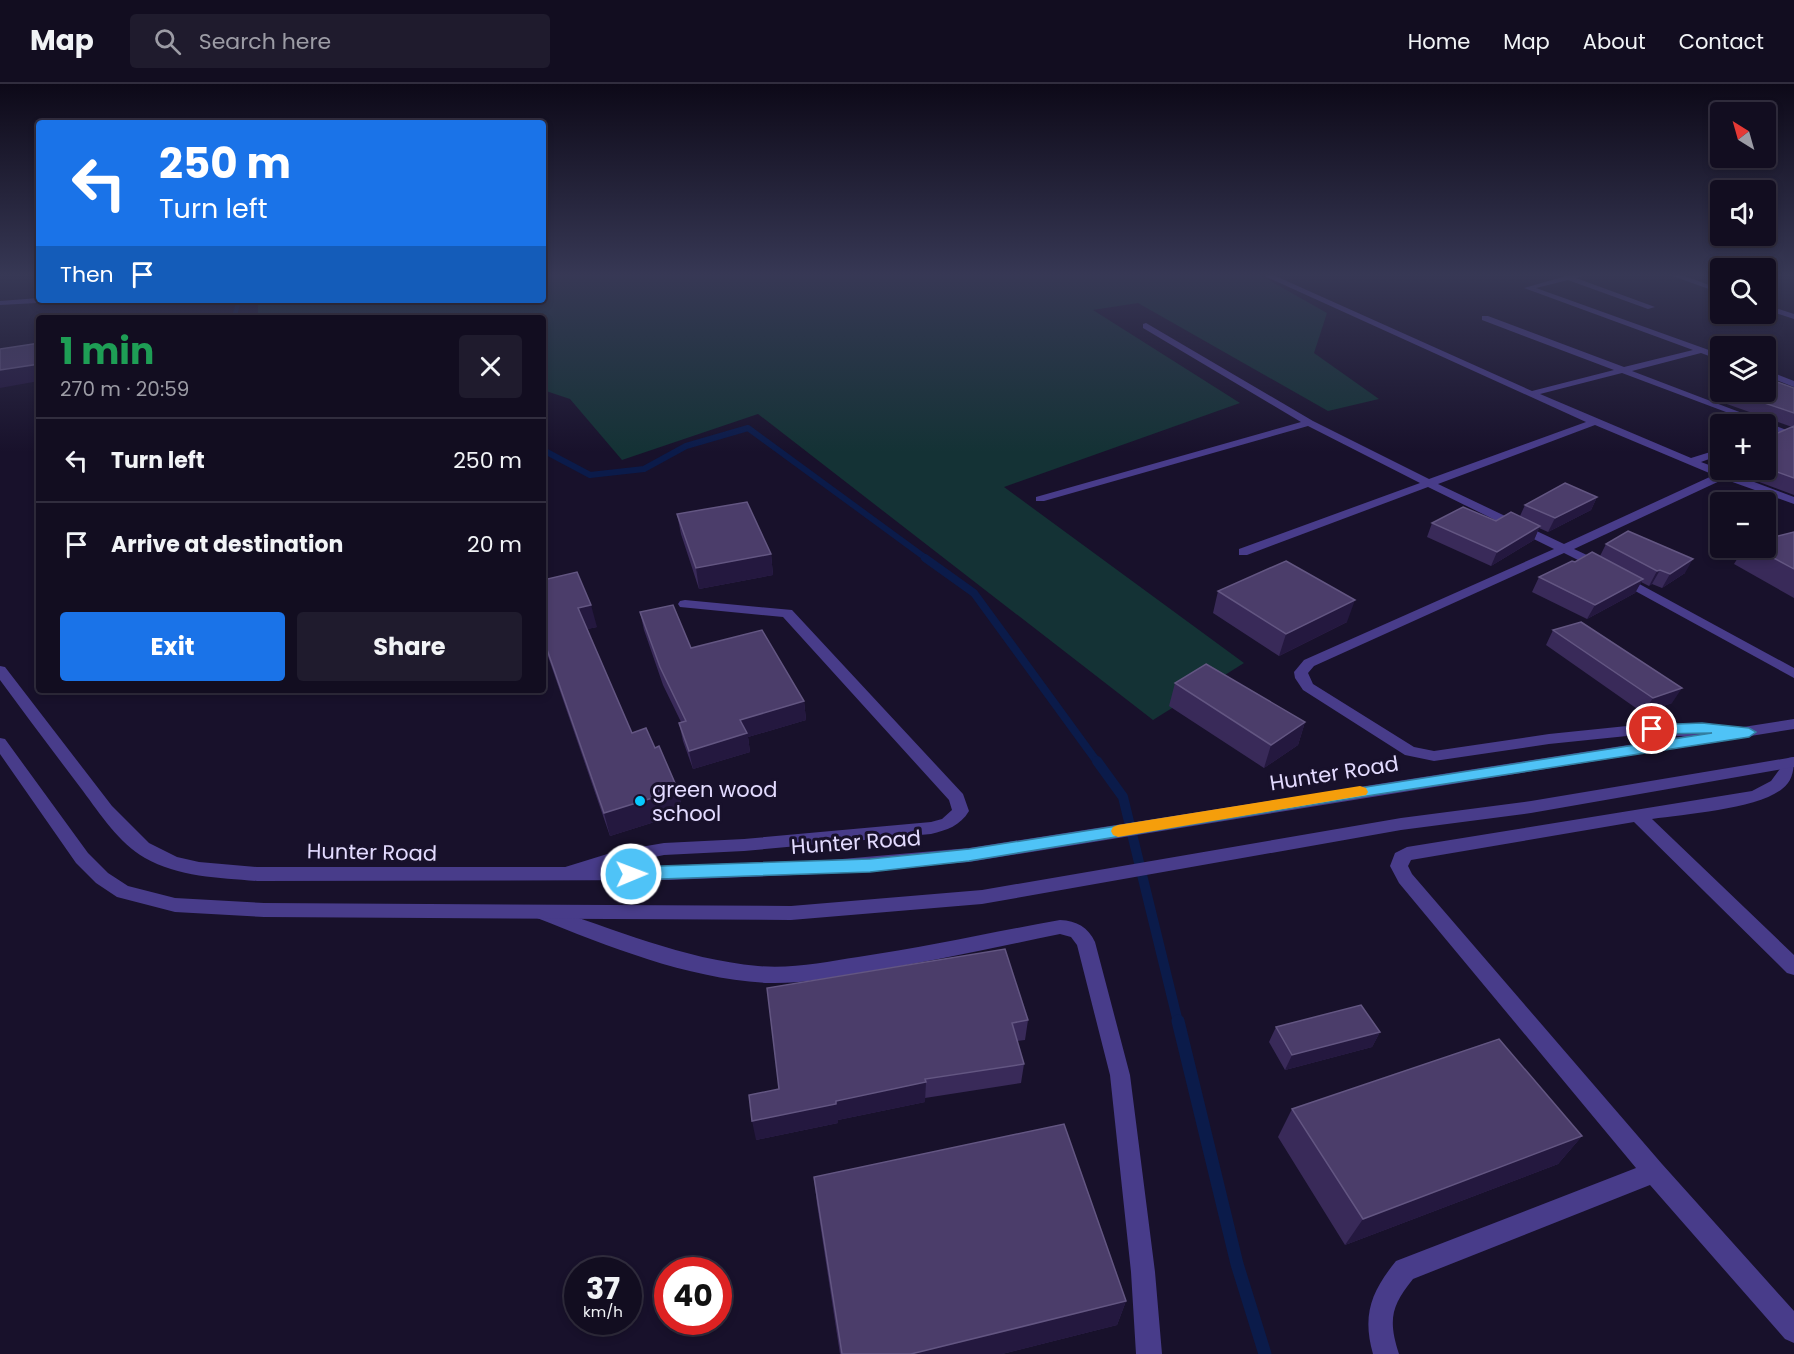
<!DOCTYPE html>
<html lang="en">
<head>
<meta charset="utf-8">
<style>
  body { margin:0; font-family:Poppins,sans-serif; background:#1f1b2d; color:#f1f3f6; height:100vh; display:flex; flex-direction:column; font-size:22px; white-space:nowrap }
  * { box-sizing:border-box; margin:0 }
  p { font-size:20px; color:#9c9ca5 }
  .icon { flex:none; width:33px; height:33px; fill:none; stroke:currentColor; stroke-width:2; stroke-linecap:round; stroke-linejoin:round }
  .map { position:relative; flex:1; overflow:hidden }
  .drawer { position:absolute; left:36px; top:231px; width:510px; height:378px; display:flex; flex-direction:column; background:#120d20; border-radius:6px; box-shadow:0 3px 9px #0003,0 0 0 2px #312d3e }
  .drawer>* { flex:none }
  .top-card { position:absolute; left:36px; top:36px; width:510px; height:183px; border-radius:6px; box-shadow:0 3px 9px #0003,0 0 0 2px #312d3e; background:#1a73e8; color:#fff; overflow:hidden }
  .needle { width:39px; rotate:323deg }
  .tools { position:absolute; left:1710px; top:18px; display:grid; gap:12px }
  .tools a { display:grid; place-items:center; width:66px; height:66px; border-radius:6px; background:#120d20; box-shadow:0 3px 9px #0003,0 0 0 2px #312d3e; font-size:30px }
  .speed { position:absolute; left:564px; top:1173px; display:flex; gap:12px; font-size:30px; font-weight:700; text-align:center }
  .speed>* { display:grid; place-content:center; width:78px; height:78px; border-radius:50%; background:#120d20; box-shadow:0 3px 9px #0003,0 0 0 2px #312d3e; line-height:1 }
  .speed small { font-size:15px; font-weight:400 }
  .speed .limit { border:9px solid #d22; background:#fff; color:#111 }
  .pin { position:absolute; display:grid; place-items:center; width:51px; height:51px; color:#fff; margin:-26px; border:3px solid #fff; border-radius:50%; box-shadow:0 2px 6px #0007 }
  .me { position:absolute; width:66px; margin:-33px; rotate:89deg; stroke-linejoin:round; filter:drop-shadow(0 0 4px #0008) }
  .turn { display:flex; align-items:center; gap:21px; height:126px; padding:0 24px; font-size:27px }
  .turn .icon { width:78px; height:78px; stroke-width:2.5 }
  .turn b { display:block; font-size:42px; line-height:51px }
  .then { display:flex; align-items:center; height:57px; padding:0 24px; background:#0003; gap:12px; font-size:22px }
  .round { display:grid; place-items:center; flex:none; width:63px; height:63px; border-radius:6px; background:#1f1b2d }
  .overview { display:flex; align-items:center; justify-content:space-between; height:102px; padding:0 24px }
  h1 { font-size:36px; font-weight:700; line-height:45px; color:#1e9e55 }
  .action { display:flex; gap:12px; margin-top:auto; padding:12px 24px }
  .action a { flex:1; height:69px; border-radius:6px; background:#1a73e8; color:#fff; font-size:24px; font-weight:700; line-height:69px; text-align:center }
  .action a+a { background:#1f1b2d; color:#f1f3f6 }
  ul { padding:0; list-style:none }
  li { display:flex; align-items:center; gap:18px; height:84px; padding:0 24px; border-top:2px solid #312d3e }
  li div { flex:1 }
  li b { display:block; font-size:22px }
  li em { font-style:normal }
  header { display:flex; align-items:center; gap:36px; box-sizing:border-box; height:84px; padding:0 30px; background:#120d20; border-bottom:2px solid #312d3e }
  header strong { font-size:28px }
  nav { display:flex; gap:33px; margin-inline-start:auto; font-size:21px }
  .search { width:420px; height:54px; background:#1f1b2d; display:flex; align-items:center; gap:15px; box-sizing:border-box; padding:0 21px; border-radius:6px; color:#9c9ca5; font-size:22px }
  .map>svg:first-child { display:block }
  .green { fill:#143235 }
  .lines { fill:none; stroke-linecap:round; stroke-linejoin:round }
  .stream-far4 { stroke:#0b1b4a; stroke-width:4.5 }
  .stream-far3 { stroke:#0b1b4a; stroke-width:6 }
  .stream-far2 { stroke:#0b1b4a; stroke-width:8 }
  .stream-far1 { stroke:#0b1b4a; stroke-width:10 }
  .stream { stroke:#0b1b4a; stroke-width:13 }
  .minor { fill:#483c8a; fill-rule:evenodd }
  .tertiary { fill:#483c8a; fill-rule:evenodd }
  .wall { fill:#392a59 }
  .shaded-wall { fill:#24183f }
  .building { fill:#4b3d6a; stroke:#635682; stroke-width:1.5 }
  .route { fill:#4fc3f7; stroke:#337fa1; stroke-width:1.5 }
  .slow { fill:#f59e0b }
  .poi-dot { fill:#07caff; stroke:#18112b; stroke-width:2 }
  .labels { text-anchor:middle; dominant-baseline:central; stroke-width:6; stroke-linejoin:round; paint-order:stroke }
  .street-label { font-size:21px; fill:#e3dbff; stroke:#18112b }
  .poi-label { font-size:21px; fill:#e3dbff; stroke:#18112b; text-anchor:start }
</style>
</head>
<body>
<header>
<strong>Map</strong>
<div class="search"><svg class="icon" aria-label="search" viewBox="0 0 24 24"><circle cx="10" cy="10" r="6"/><path d="M15 15l6 6"/></svg>Search here</div>
<nav><a>Home</a><a>Map</a><a>About</a><a>Contact</a></nav>
</header>
<div class="map">
<svg width="1794" height="1270" viewBox="0 0 1794 1270">
  <rect width="100%" height="100%" fill="#18112b"/>
  <path class="green" d="M543 190 1260 191 1327 229 1314 269 1379 315 1328 327 1138 219 1093 226 1240 319 1004 403 1244 579 1153 636 758 330 622 376 570 315 543 306V234H258V216H543Z"/>
  <g class="lines">
    <path class="stream-far4" d="M234 234 239 216"/>
    <path class="stream-far3" d="M543 366 590 391 644 385 686 362 748 344 927 475"/>
    <path class="stream-far2" d="M925 474 974 509 1098 679"/>
    <path class="stream-far1" d="M1097 677 1123 713 1178 938"/>
    <path class="stream" d="M1178 937 1237 1180 1265 1270"/>
    <path class="minor" d="M1260 190H1271L1532 307 1614 286 1482 236V232H1488L1624 283 1693 266 1524 204 1573 190H1587L1576 194 1655 223 1648 225 1568 196 1536 204 1720 270V276L1701 269 1632 287 1789 347 1784 350 1766 343V340H1758L1622 289 1540 310 1691 374 1720 365V371L1701 378 1794 413V420L1724 395 1574 465 1604 479 1606 482 1604 485H1596L1564 469 1314 582 1308 589 1313 600 1414 663 1434 667 1549 650 1627 642 1704 641 1743 643 1751 648 1748 652H1627L1549 660 1434 677 1405 671 1303 606 1295 594 1294 588 1304 576 1554 465 1428 403 1247 471H1239V465L1420 399 1308 342 1044 417H1036V413L1301 338 1143 244V240L1146 239 1313 337 1429 395 1586 338ZM1595 341 1714 391 1564 460 1438 400Z
      M1667 190H1679L1720 205V209Z
      M39 214 59 216 55 218 0 221V217Z
      M1766 221 1794 230V235L1766 226Z
      M1766 286 1794 297V303L1766 292Z
      M1621 490 1794 584V594L1617 497 1615 494 1617 491Z
      M685 516 792 526 963 710 969 727C960 742 947 746 931 750L744 767 664 771 617 781 568 796 562 794 559 789 562 784 617 767 664 759 744 755 931 738 942 735 952 726 949 716 783 533 680 523 678 520 680 517Z
      M1794 673C1794 685 1793 697 1782 705 1757 725 1685 730 1652 735L1794 871V891L1787 889 1634 738 1411 776 1408 782 1412 790 1662 1080 1794 1227V1259L1785 1255 1650 1101 1413 1195C1391 1222 1388 1236 1399 1270H1373C1362 1231 1371 1208 1396 1177L1636 1084 1399 799 1390 782 1395 769 1407 763 1752 707 1771 697 1788 674Z
      M543 822C615 845 682 875 758 882 792 885 825 878 858 873 926 863 993 848 1060 836 1077 837 1088 843 1095 858L1130 991 1155 1188 1162 1270H1136L1131 1188 1110 991 1077 861 1071 853 1060 850C993 864 926 879 859 889 829 894 799 900 768 899 688 895 610 863 537 834L534 829 537 824Z"/>
    <path class="tertiary" d="M0 582 5 583 112 722 149 759 177 773 199 778 257 783H669L819 777 969 764 1794 635V645L969 778 819 790 669 796 257 797C220 794 178 793 145 774 119 759 100 730 83 707 55 670 27 633 0 596Z
      M0 654 5 655 88 769 108 789 128 802 175 814 264 819 791 822 982 806 1401 734 1531 717 1794 673V683L1531 729 1401 746 982 820 791 836 264 833 175 828 117 813 96 799 76 779 0 670Z"/>
  </g>
  <path class="wall" d="M1794 304V411L1727 386H1766V354L1792 343 1724 319 1731 308H1766Z
    M1597 413 1591 426 1548 448 1539 444 1534 456 1491 482 1427 453 1432 439 1496 437 1520 432 1525 421Z
    M677 430 771 470 773 491 699 505 681 450Z
    M1794 448V514L1734 480 1744 464H1766Z
    M1606 460 1685 489 1662 504 1652 500 1649 502 1641 498 1635 509 1587 535 1532 508 1539 493 1575 478 1600 472Z
    M543 496 597 543 587 545 632 649 655 664 678 706 683 729 610 752 543 558Z
    M1218 507 1347 538 1279 572 1213 529Z
    M640 528 691 564 804 617 806 636 748 653 750 668 693 685 683 657 679 639 681 638 663 601 644 546Z
    M1553 546 1672 619 1643 629 1546 561Z
    M1175 599 1305 638 1298 661 1264 684 1169 622Z
    M767 904 1028 936 1025 956 1017 957 1024 980 1021 999 925 1014V1018L838 1036V1039L756 1056 779 1005Z
    M1276 943 1380 948 1372 963 1285 986 1269 958Z
    M1292 1025 1582 1052 1558 1080 1345 1161 1278 1053Z
    M814 1093 1126 1217 1117 1241 1002 1270H840L817 1120Z"/>
  <path class="shaded-wall" d="M39 280V297L0 304V286Z
    M1597 413 1591 426 1548 448 1555 434Z
    M1540 442 1534 456 1491 482 1497 468Z
    M771 470 773 491 699 505 696 484Z
    M1693 475 1685 489 1662 504 1670 490Z
    M1660 486 1652 500 1649 502 1657 487Z
    M1643 495 1635 509 1587 535 1595 521Z
    M1355 516 1347 538 1279 572 1286 550Z
    M591 521 597 543 583 546 578 524Z
    M1682 604 1672 619 1643 629 1653 614Z
    M804 617 806 636 748 653 750 668 693 685 689 667 740 636Z
    M1305 638 1298 661 1264 684 1271 661Z
    M678 706 683 729 610 752 604 729Z
    M1380 948 1372 963 1285 986 1292 971Z
    M926 998 925 1018 838 1036V1039L756 1056 752 1037 836 1017Z
    M1582 1052 1558 1080 1345 1161 1363 1135Z
    M1126 1217 1117 1241 1002 1270H911Z"/>
  <path class="building" d="M39 259V280L0 286V265Z
    M1766 294 1794 304V329L1732 308H1766Z
    M1794 342V394L1766 384V354Z
    M1565 399 1597 413 1555 434 1525 421Z
    M747 418 771 470 696 484 677 430Z
    M1463 423 1496 437 1511 428 1540 442 1497 468 1432 439Z
    M1628 447 1693 475 1670 490 1660 486 1657 487 1606 460Z
    M1794 448V485L1755 464H1766V455Z
    M1592 468 1643 495 1595 521 1539 493 1572 477 1575 478Z
    M1286 477 1355 516 1286 550 1218 507Z
    M577 488 591 521 578 524 632 649 646 644 655 664 659 662 678 706 604 729 543 554V496Z
    M673 521 691 564 762 546 804 617 740 636 747 649 689 667 679 639 686 637 660 583 640 528Z
    M1581 538 1682 604 1653 614 1553 546Z
    M1206 580 1305 638 1271 661 1175 599Z
    M1005 865 1028 936 1012 939 1024 980 925 995 926 998 836 1017V1020L752 1037 749 1011 779 1005 767 904Z
    M1361 921 1380 948 1292 971 1276 943Z
    M1499 955 1582 1052 1363 1135 1292 1025Z
    M1064 1040 1126 1217 911 1270H842L814 1093Z"/>
  <linearGradient id="sky" x2="0" y2="1"><stop stop-color="#0d0918"/><stop offset="0.52" stop-color="#373855"/><stop offset="1" stop-color="#373855" stop-opacity="0"/></linearGradient>
  <rect width="1794" height="368" fill="url(#sky)"/>
  <path class="route" d="M1702 639 1749 644 1756 648 1749 653 1373 711 969 777 870 788 631 796 626 794 623 790 626 785 631 783 870 775 969 765 1712 649 1652 650 1645 645 1652 641Z"/>
  <path class="slow" d="M1360 702 1366 704 1368 708 1366 711 1118 753 1113 751 1111 747 1113 743 1118 741Z"/>
  <circle class="poi-dot" cx="640" cy="717" r="6"/>
  <g class="labels">
    <g class="street-label">
      <text transform="translate(1334 689) rotate(-9)">Hunter Road</text>
      <text transform="translate(856 758) rotate(-4)">Hunter Road</text>
      <text transform="translate(372 768) rotate(1)">Hunter Road</text>
    </g>
    <g class="poi-label">
      <text x="652" y="705">green wood<tspan x="652" dy="24">school</tspan></text>
    </g>
  </g>
</svg>
<div class="tools">
<a><svg class="needle" viewBox="-14 -14 28 28"><path d="M0-13l5 13h-10z" fill="#e53935"/><path d="M0 13l5-13h-10z" fill="#9c9ca5"/></svg></a>
<a><svg class="icon" aria-label="sound" viewBox="0 0 24 24"><path d="M4 9h4l5-4v14l-5-4H4zM17 9q2 3 0 6"/></svg></a>
<a><svg class="icon" aria-label="search" viewBox="0 0 24 24"><circle cx="10" cy="10" r="6"/><path d="M15 15l6 6"/></svg></a>
<a><svg class="icon" aria-label="layers" viewBox="0 0 24 24"><path d="M12 4l9 5-9 5-9-5zM3 14l9 5 9-5"/></svg></a>
<a>+</a>
<a>−</a>
</div>
<div class="speed"><div>37<small>km/h</small></div><div class="limit">40</div></div>
<div class="pin" style="left:1652px;top:645px;background:#d93025"><svg class="icon" aria-label="arrive" viewBox="0 0 24 24"><path d="M6 21V4h12l-3 4 3 4H6"/></svg></div>
<svg class="me" style="left:631px;top:790px" viewBox="-20 -20 40 40"><circle r="17" fill="#4fc3f7" stroke="#fff" stroke-width="3"/><path d="M0-11L8 9 0 5-8 9z" fill="#fff"/></svg>
<div class="top-card">
<div class="turn"><svg class="icon" aria-label="left" viewBox="0 0 24 24"><path d="M17 20v-9H6M10 6l-5 5 5 5"/></svg><div><b>250 m</b>Turn left</div></div>
<div class="then">Then<svg class="icon" aria-label="arrive" viewBox="0 0 24 24"><path d="M6 21V4h12l-3 4 3 4H6"/></svg></div>
</div>
<section class="drawer">
<div class="overview"><div><h1>1 min</h1><p>270 m · 20:59</p></div><a class="round"><svg class="icon" aria-label="close" viewBox="0 0 24 24"><path d="M6 6l12 12M18 6L6 18"/></svg></a></div>
<ul>
<li><svg class="icon" aria-label="left" viewBox="0 0 24 24"><path d="M17 20v-9H6M10 6l-5 5 5 5"/></svg><div><b>Turn left</b></div><em>250 m</em></li>
<li><svg class="icon" aria-label="arrive" viewBox="0 0 24 24"><path d="M6 21V4h12l-3 4 3 4H6"/></svg><div><b>Arrive at destination</b></div><em>20 m</em></li>
</ul>
<div class="action"><a>Exit</a><a>Share</a></div>
</section>
</div>
</body>
</html>
